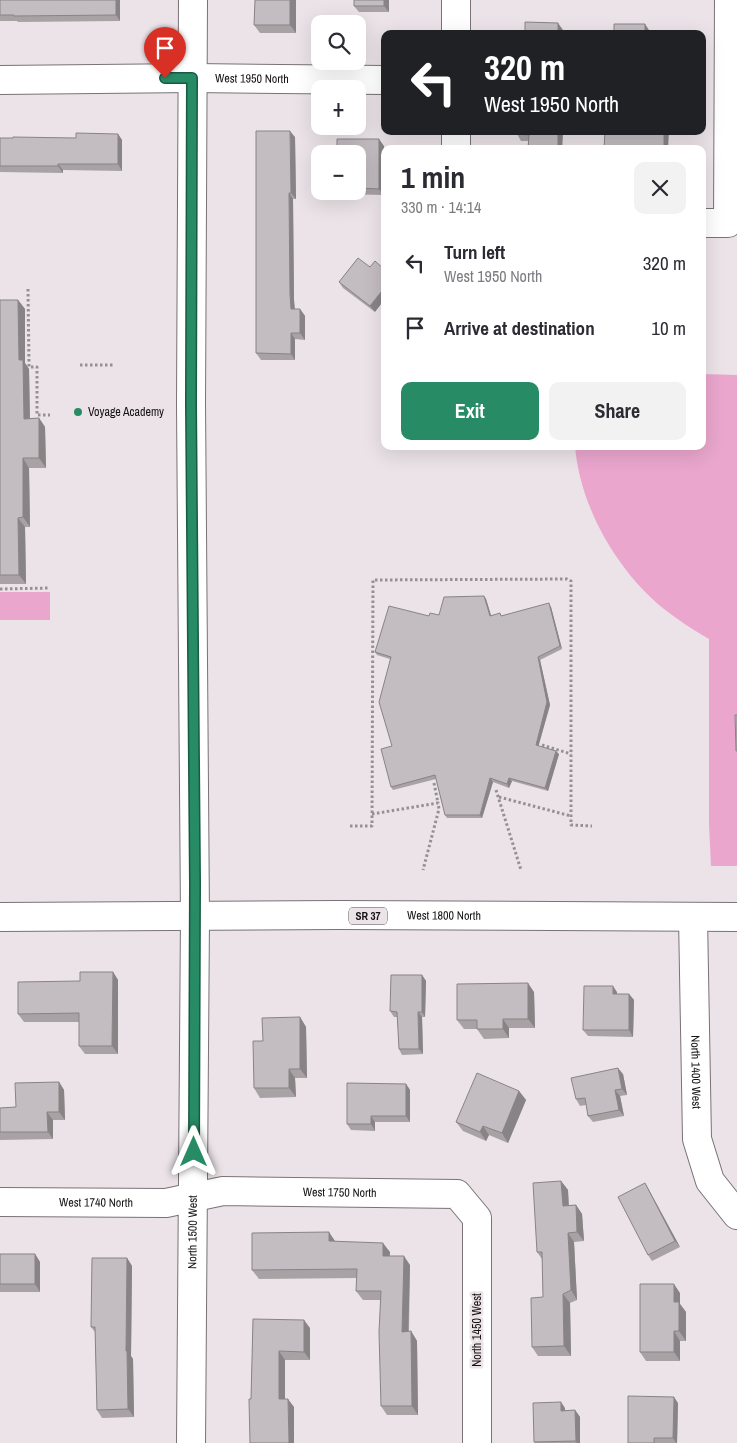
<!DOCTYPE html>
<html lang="en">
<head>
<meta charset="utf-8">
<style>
  body { margin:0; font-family:"Archivo Narrow",sans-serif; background:#f2f2f3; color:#2b2b33; height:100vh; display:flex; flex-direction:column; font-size:19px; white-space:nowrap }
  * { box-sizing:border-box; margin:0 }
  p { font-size:16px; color:#7c7c81 }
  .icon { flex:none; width:28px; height:28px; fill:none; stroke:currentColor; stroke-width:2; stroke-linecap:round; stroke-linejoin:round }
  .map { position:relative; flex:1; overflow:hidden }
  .side { position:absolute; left:381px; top:145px; width:325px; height:305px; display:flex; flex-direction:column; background:#fff; border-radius:10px; box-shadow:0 5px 20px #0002 }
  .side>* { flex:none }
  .top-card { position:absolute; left:381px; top:30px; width:325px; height:105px; border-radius:10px; box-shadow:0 5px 20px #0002; background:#202124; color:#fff; overflow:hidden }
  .fabs { position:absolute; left:311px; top:15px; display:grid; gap:10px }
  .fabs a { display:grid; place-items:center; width:55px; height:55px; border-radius:10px; background:#fff; box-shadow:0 5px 20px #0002; font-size:25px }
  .pin { position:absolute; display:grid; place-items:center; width:42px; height:42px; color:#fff; margin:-51px -21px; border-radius:50% 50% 50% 0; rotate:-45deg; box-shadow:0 0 5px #0007 }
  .pin .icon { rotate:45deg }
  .me { position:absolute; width:55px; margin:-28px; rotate:0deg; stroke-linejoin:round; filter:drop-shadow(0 0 4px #0008) }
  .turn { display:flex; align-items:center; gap:18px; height:105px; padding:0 20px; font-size:22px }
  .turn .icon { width:65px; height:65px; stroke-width:2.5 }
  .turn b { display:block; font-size:35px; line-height:42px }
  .round { display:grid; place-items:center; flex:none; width:52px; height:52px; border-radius:10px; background:#f2f2f3 }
  .head { display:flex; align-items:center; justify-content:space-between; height:85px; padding:0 20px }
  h1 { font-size:30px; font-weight:700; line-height:38px }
  .button { display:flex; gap:10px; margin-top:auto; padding:10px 20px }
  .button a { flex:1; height:58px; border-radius:10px; background:#278b65; color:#fff; font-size:20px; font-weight:700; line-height:58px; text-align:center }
  .button a+a { background:#f2f2f3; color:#2b2b33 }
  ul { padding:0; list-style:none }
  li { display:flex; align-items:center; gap:15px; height:65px; padding:0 20px }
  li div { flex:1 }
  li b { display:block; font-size:19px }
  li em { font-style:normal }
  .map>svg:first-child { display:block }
  .green { fill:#eaa6cd }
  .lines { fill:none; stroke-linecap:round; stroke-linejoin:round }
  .minor-casing { stroke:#797276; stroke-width:30 }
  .major-casing { stroke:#797276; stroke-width:30 }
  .path { stroke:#969093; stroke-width:3; stroke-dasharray:2.5 2.5; stroke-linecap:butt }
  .minor { stroke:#fff; stroke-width:28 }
  .major { stroke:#fff; stroke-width:28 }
  .wall { fill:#a8a2a5 }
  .shaded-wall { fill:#888486 }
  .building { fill:#c3bcc0; stroke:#888486 }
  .route-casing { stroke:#195a42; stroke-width:12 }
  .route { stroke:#278b65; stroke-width:9 }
  .poi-dot { fill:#278b65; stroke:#ebe3e7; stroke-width:2 }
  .labels { text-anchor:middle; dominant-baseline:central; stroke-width:5; stroke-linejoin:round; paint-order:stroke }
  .shield { fill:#ebe3e7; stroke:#545052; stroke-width:1 }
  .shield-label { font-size:11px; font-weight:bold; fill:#141112 }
  .street-label { font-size:12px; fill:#141112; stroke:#ebe3e7 }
  .poi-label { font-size:12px; fill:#141112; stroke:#ebe3e7; text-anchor:start }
</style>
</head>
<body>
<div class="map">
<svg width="737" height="1443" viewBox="0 0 737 1443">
  <rect width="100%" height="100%" fill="#ebe3e7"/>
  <path class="green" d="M703 374 737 375V866H711L709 824V639C693 630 678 620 664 609 617 571 580 507 575 446H702Z
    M0 592H50V620H0Z"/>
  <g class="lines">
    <defs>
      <g id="minor">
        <path d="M456 34V0"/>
        <path id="s1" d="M0 80 193 78 385 80"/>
        <path d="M456 131V149"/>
        <path d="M702 223H728L729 0"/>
        <path id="s2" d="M693 917 697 1139 710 1181 737 1215"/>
        <path id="s3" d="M0 1202 166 1203 223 1191 457 1194 477 1218V1443"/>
        <path id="s4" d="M191 1443 195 917 191 404 193 0"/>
      </g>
      <g id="major">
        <path id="s5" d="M0 917 338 915 737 917"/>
      </g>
    </defs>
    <use href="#minor" class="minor-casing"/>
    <use href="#major" class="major-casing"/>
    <path class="path" d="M28 289 29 367H37V415H50
      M80 365H114
      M0 589 50 588
      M542 745 571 754
      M434 783 438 803
      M496 790 521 870
      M499 797 571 816
      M372 814 438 803 439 809 423 870
      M350 826H372L373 580 567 579 571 581V825L592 826"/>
    <use href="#minor" class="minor"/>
    <use href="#major" class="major"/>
  </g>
  <path class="wall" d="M0 0H120V21L18 22 17 21H0Z
    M255 0H296V33H260L254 25Z
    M389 0V12H359L354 6Z
    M563 131 562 149H528L529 141H521L517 134Z
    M118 134 122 140V171L63 170V173L0 172V138H76Z
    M295 137 296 199H293L294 300 295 309H300L305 316V340L295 339V360H261L256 353Z
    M384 146 383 195 341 194 339 191H358V154Z
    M358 258 375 312 343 288 339 282Z
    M0 300H18L25 309V363L29 369 30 418H39L45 427 46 468H29L30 527H25L26 584H0Z
    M484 596 486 599 491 615 502 616 551 607 562 649 540 660 550 705 538 746 559 754 548 791 512 781 509 788 493 782 482 818H447L445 815 436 779 393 790 391 787 392 746 390 659 377 655 375 652 429 616 439 615Z
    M113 972 118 980V1054H85L79 1046V1022H24L18 1014 80 981Z
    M422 975 426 981 425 1017H422L423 1054 402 1055 399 1049 398 1017H394L390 1011Z
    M534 992 535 1028H509V1038L484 1039 477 1029H464L457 1020Z
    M617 992V994H629L634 1000 633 1037 588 1036 583 1030Z
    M300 1017 306 1027 307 1078H295L296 1097 260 1098 254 1088 263 1041Z
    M623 1074 627 1095 620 1096 624 1116 593 1122 588 1116 586 1105 580 1106 576 1099Z
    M59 1082 64 1090 65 1120H53V1139L0 1140V1108L16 1107Z
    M406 1084 410 1090V1122H375V1131L351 1130 347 1124Z
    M519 1091 526 1100 508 1143 489 1135 486 1141 463 1131 456 1122Z
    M561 1181 568 1190 569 1205H576L582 1214 584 1241 574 1242 577 1300 570 1303 571 1356H538L532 1347 543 1297 542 1259 537 1252Z
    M645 1183 649 1190 680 1247 652 1261 648 1255Z
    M335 1241 390 1252V1256L410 1265 409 1331H411L417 1341 418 1415H387L381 1406V1300H363L356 1291 357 1278 259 1279 252 1270Z
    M0 1254H35L40 1262V1292H0Z
    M127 1258 132 1266 131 1356 133 1359 134 1417 102 1418 97 1410 95 1332 91 1327Z
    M680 1293V1304L686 1312V1341H680V1361H646L640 1352Z
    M253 1319 310 1328V1360H285V1399L294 1407 251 1399Z
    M678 1403 677 1443H628Z
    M565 1408V1410H575L580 1417V1443H535L534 1442Z"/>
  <path class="shaded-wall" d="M116 0H120V21L116 15Z
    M290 0H296V33L290 25Z
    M384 0H389V12L384 6Z
    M558 23 563 30 562 34H558Z
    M645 24 649 30V34H645Z
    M290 131 295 137 296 199 291 193Z
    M558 131H563L562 149H558Z
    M664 131H669L668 149H664Z
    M118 134 122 140V171L118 164Z
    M379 139 384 146 383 195 379 189Z
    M58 164 63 170V173L58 166Z
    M289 193 293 199 294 300 295 316 291 309 290 294Z
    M385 287V299L375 312 370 306Z
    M18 300 25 309V363L29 369 30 428 24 419 19 360Z
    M300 309 305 316V340L300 333Z
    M291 333 295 339V360L291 354Z
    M39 418 45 427 46 468 39 458Z
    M23 458 29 468 30 527 23 517Z
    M18 518 25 527 26 584 19 575Z
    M484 596 486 599 492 619 490 616Z
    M549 603 551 607 562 649 560 646Z
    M538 657 540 660 550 705 538 748 536 745Z
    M556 751 559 754 548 791 545 788Z
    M490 778 493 782 482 818 480 815Z
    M509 778 512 781 509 788 507 784Z
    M113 972 118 980V1054L112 1046Z
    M422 975 426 981 425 1017 422 1012Z
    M528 983 534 992 535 1028 528 1019Z
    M613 986 617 992V1000L613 994Z
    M629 994 634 1000 633 1037 629 1030Z
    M418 1012 422 1017 423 1054 419 1049Z
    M300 1017 306 1027 307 1078 300 1069Z
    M503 1019 509 1028V1038L503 1029Z
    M618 1068 623 1074 627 1095 622 1089Z
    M289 1069 295 1078 296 1097 289 1088Z
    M59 1082 64 1090 65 1120 59 1112Z
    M406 1084 410 1090V1122L406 1116Z
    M615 1090 620 1096 624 1116 619 1110Z
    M519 1091 526 1100 508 1143 502 1133Z
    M47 1112 53 1120V1139L48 1132Z
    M371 1116 375 1122V1131L371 1124Z
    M483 1126 489 1135 486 1141 480 1132Z
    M561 1181 568 1190 569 1215 563 1206Z
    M645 1183 649 1190 680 1247 675 1241Z
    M576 1205 582 1214 584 1241 577 1232Z
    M329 1232 335 1241H329Z
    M568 1233 574 1242 577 1300 571 1290Z
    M383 1243 390 1252 389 1265 383 1256Z
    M35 1254 40 1262V1292L35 1284Z
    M404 1256 410 1265 408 1341 402 1332Z
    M127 1258 132 1266 131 1356 133 1359 134 1417 128 1409 126 1351Z
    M674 1284 680 1293V1304L686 1312V1341L679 1331 674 1302Z
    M563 1294 570 1303 571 1356 564 1346Z
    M304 1320 310 1328V1360L304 1352Z
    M411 1331 417 1341 418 1415 412 1406Z
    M674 1331 680 1341V1361L674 1352Z
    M279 1351 285 1360V1407L279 1399Z
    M674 1397 678 1403 677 1443H676L673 1438Z
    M288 1399 294 1407V1443H289Z
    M561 1402 565 1408V1417L561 1411Z
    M575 1410 580 1417V1443H577L576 1441Z"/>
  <path class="building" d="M0 0H116V15L14 16V15H0Z
    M255 0H290V25H254Z
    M354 0H384V6H354Z
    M525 22 558 23V34H525Z
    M614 24H645V34H614Z
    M256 131H290L291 193H289L290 294 291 309H300V333H291V354L256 353Z
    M517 131H558V149H528L529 135 517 134Z
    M605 131H664V149H604Z
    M76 133 118 134V164H58V166H0V138H13V137L76 138Z
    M337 139H379V189L358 188V154H337Z
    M358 258 370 267 375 261 385 270V287L370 306 339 282Z
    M0 300H18L19 360H23L24 419 39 418V458H23V517L18 518 19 575H0Z
    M484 596 490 616 500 613 501 616 549 603 560 646 538 657 547 702 536 745 556 751 545 788 509 778 507 784 490 778 480 815H445L435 775 391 787 381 749 392 746 379 702 391 657 375 652 389 606 429 616 430 613 439 615 444 597Z
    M735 715H737V751H736Z
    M80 972H113L112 1046H79V1013L18 1014V982L80 981Z
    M391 975H422V1012H418L419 1049H399L397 1012 390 1011Z
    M528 983V1019H503V1029H477V1020H457V984Z
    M584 986H613V994H629V1030H583Z
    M300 1017V1069H289V1088H254L253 1041H263L262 1018Z
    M618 1068 622 1089 615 1090 619 1110 588 1116 585 1098 576 1099 571 1078Z
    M477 1073 519 1091 502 1133 483 1126 480 1132 456 1122Z
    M59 1082V1112H47L48 1132H0V1108L16 1107 15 1083Z
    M347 1083 406 1084V1116H371V1124H347Z
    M561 1181 563 1206 576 1205 577 1232 568 1233 571 1290 563 1294 564 1346 532 1347 531 1298 543 1297 542 1252H537L533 1183Z
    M645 1183 675 1241 648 1255 618 1197Z
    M329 1232V1241L383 1243V1256H404L402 1332 411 1331 412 1406H381L379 1332 381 1291H356L357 1269 252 1270V1233Z
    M0 1254H35V1284H0Z
    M92 1258H127L126 1351H127L128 1409 97 1410 95 1327H91Z
    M640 1284H674V1302H679V1331H674V1352H640Z
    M253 1319 304 1320V1352L279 1351V1399H288L289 1443H250L249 1399H251Z
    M628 1396 674 1397 673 1438H654V1443H628Z
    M561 1402V1411L575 1410 576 1441 534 1442 533 1403Z"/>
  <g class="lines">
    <defs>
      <path id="route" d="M165 78H192L191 404 195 883 194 1152"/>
    </defs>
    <use href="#route" class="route-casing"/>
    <use href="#route" class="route"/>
  </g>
  <circle class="poi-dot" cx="78" cy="412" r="5"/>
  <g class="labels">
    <rect class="shield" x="349" y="907.5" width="38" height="17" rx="4"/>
    <g class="shield-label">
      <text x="368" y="916">SR 37</text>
    </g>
    <g class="street-label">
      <text stroke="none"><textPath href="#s1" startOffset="252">West 1950 North</textPath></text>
      <text stroke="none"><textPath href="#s5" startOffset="444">West 1800 North</textPath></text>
      <text stroke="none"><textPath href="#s2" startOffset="155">North 1400 West</textPath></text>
      <text stroke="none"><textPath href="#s3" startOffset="341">West 1750 North</textPath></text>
      <text stroke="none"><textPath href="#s3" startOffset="96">West 1740 North</textPath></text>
      <text stroke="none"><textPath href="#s4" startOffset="211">North 1500 West</textPath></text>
      <text transform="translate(477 1330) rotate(-90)">North 1450 West</text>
    </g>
    <g class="poi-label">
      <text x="88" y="412">Voyage Academy</text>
    </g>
  </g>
</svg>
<div class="fabs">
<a><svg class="icon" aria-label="search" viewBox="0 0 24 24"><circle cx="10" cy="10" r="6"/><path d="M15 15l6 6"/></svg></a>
<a>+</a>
<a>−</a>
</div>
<div class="pin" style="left:165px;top:78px;background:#d93025"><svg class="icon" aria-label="arrive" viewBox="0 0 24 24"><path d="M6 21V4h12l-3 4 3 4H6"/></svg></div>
<svg class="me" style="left:194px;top:1152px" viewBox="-20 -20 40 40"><path d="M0-17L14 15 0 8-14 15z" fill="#278b65" stroke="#fff" stroke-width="4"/></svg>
<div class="top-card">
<div class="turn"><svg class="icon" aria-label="left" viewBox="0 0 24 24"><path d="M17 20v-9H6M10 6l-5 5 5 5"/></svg><div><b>320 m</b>West 1950 North</div></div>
</div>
<section class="side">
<div class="head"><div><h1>1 min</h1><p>330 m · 14:14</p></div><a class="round"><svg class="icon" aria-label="close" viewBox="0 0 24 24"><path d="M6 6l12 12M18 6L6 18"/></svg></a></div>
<ul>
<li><svg class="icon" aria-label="left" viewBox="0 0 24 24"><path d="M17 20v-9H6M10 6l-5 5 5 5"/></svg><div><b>Turn left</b><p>West 1950 North</p></div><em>320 m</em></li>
<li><svg class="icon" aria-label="arrive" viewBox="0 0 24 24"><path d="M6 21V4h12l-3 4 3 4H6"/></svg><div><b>Arrive at destination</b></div><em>10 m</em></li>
</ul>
<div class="button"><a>Exit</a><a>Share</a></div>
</section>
</div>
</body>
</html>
